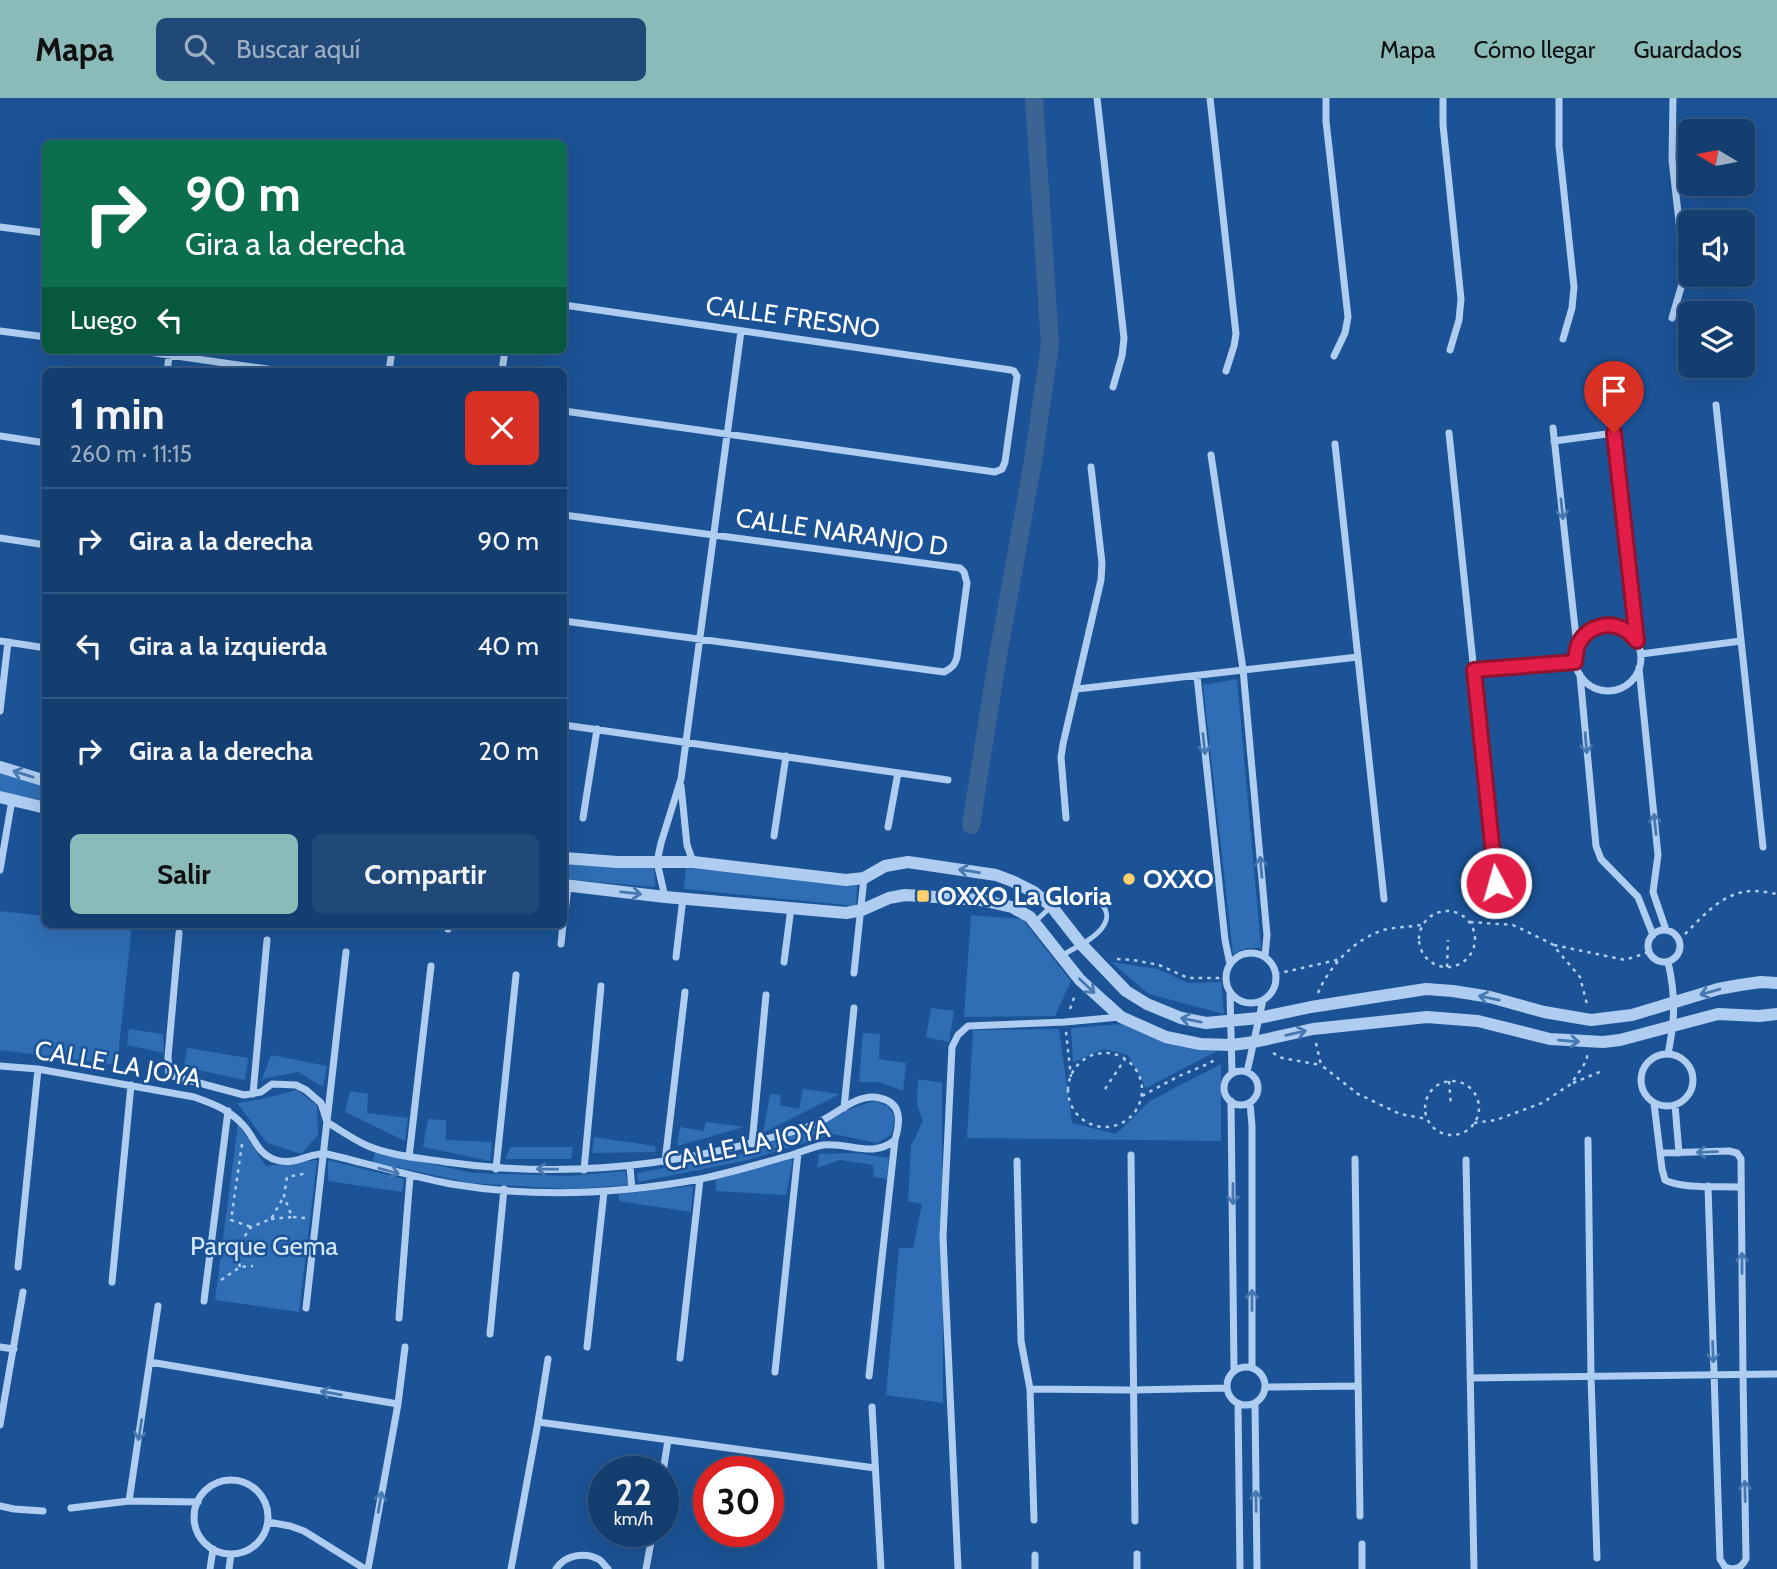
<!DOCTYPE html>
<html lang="es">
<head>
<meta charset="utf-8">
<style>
  body { margin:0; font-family:Cabin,sans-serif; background:#214978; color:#f1f3f6; height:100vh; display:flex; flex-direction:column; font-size:26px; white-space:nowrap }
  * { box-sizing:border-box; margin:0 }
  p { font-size:23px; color:#9daec3 }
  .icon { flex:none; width:38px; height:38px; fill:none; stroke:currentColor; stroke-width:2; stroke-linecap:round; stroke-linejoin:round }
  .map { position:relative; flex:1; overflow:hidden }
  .panel { position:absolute; left:42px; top:270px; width:525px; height:560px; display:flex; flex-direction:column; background:#143e70; border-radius:10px; box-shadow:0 7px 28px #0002,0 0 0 2px #335783 }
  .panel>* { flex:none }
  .banner { position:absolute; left:42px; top:42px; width:525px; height:214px; border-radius:10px; box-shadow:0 7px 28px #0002,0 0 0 2px #335783; background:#0b6e4f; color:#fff; overflow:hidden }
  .needle { width:46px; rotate:280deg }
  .fabs { position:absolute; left:1678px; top:21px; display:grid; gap:14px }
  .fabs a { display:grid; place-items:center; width:77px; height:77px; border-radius:10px; background:#143e70; box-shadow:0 7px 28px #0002,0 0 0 2px #335783; font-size:35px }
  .speed { position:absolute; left:588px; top:1358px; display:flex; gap:14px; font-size:35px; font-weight:700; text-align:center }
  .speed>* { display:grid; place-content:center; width:91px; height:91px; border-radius:50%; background:#143e70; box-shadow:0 7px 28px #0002,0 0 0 2px #335783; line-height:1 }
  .speed small { font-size:18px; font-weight:400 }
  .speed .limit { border:10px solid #d22; background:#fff; color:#111 }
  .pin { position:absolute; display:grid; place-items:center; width:60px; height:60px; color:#fff; margin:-72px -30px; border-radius:50% 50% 50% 0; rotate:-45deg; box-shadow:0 0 7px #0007 }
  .pin .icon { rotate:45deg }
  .me { position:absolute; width:77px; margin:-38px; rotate:354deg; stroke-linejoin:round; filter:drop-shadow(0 0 5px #0008) }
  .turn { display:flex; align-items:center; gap:24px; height:147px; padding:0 28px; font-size:32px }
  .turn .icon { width:91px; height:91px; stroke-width:2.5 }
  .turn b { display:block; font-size:49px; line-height:60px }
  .then { display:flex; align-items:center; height:66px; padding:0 28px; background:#0003; gap:14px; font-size:26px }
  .round { display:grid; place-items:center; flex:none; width:74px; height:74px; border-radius:10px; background:#214978 }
  .head { display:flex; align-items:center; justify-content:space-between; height:119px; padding:0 28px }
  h1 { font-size:42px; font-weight:700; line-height:52px }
  .action { display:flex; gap:14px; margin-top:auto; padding:14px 28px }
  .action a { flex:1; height:80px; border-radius:10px; background:#8bbbb9; color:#111; font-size:28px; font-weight:700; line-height:80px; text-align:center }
  .action a+a { background:#214978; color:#f1f3f6 }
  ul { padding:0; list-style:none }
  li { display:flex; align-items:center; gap:21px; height:105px; padding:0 28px; border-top:2px solid #335783 }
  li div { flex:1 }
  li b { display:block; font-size:26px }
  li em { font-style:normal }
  header { display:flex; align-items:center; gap:42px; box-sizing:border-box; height:98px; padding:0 35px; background:#8bbbb9; color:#111 }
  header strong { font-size:33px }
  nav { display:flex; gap:38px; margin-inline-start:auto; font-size:24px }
  .search { width:490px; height:63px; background:#214978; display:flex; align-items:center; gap:18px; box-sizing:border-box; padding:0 24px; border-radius:10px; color:#9daec3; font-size:26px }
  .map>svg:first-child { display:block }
  .green { fill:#2f6eb4 }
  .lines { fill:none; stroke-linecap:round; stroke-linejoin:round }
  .canal { stroke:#3b6393; stroke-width:18 }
  .path { stroke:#aecdf0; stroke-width:2.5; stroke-dasharray:3.5 5; stroke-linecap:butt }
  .service { stroke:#aecdf0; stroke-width:5 }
  .minor { stroke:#aecdf0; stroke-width:7 }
  .tertiary { stroke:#aecdf0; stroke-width:12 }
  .oneway { stroke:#4778b1 }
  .route-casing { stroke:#92132f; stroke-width:18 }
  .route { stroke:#e11d48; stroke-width:12 }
  .poi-dot { fill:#ffd26d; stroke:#1b5396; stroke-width:2.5 }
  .labels { text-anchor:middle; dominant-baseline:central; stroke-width:5; stroke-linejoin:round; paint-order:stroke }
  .street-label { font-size:26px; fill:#fff; stroke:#1b5396 }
  .poi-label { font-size:26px; font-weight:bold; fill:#fff; stroke:#1b5396; text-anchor:start }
  .park-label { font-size:26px; fill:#d5e7fb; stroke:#1b5396 }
</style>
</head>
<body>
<header>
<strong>Mapa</strong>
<div class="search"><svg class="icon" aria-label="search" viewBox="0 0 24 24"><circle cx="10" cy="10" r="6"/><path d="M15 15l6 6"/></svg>Buscar aquí</div>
<nav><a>Mapa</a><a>Cómo llegar</a><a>Guardados</a></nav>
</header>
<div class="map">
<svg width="1777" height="1471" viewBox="0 0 1777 1471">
  <rect width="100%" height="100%" fill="#1b5396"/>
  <path class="green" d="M1237 581 1261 850H1247L1233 856 1203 587Z
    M0 674 45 685V703L13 697 0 693Z
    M564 760 654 769 655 789 564 781Z
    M686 770 857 786 856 808 684 791Z
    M0 813 45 818 46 826 132 827 117 967 0 952Z
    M971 817 1022 821 1071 883 1055 918 964 919Z
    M1111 864 1158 871 1188 885 1221 884 1224 916 1149 896Z
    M931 910 954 913 949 944 926 939Z
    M1121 926 1217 953 1146 990 1128 957 1104 951 1073 964 1071 930Z
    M129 931 163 936 164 955 127 947Z
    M1059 931 1072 1025 1116 1036 1150 1003 1221 966V1043L967 1040 973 932Z
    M863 935 880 936 879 961 906 965 903 993 879 984H859Z
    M187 950 248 960 245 982 184 969Z
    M271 957 327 968 323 989 298 974 262 981Z
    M918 981 942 985 943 1305 886 1297 899 1150H913L922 1106 908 1103 911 1048 923 1023 917 1007Z
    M803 991 840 996 763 1035 770 996 781 997 780 1007 799 1011Z
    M297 992 317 1007 318 1037 301 1056 267 1045 237 1005 262 1001Z
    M350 993 368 996 367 1015 408 1020 405 1043 345 1014Z
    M875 1003 888 1008 895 1020 891 1037 877 1045 834 1036 748 1062 638 1084 637 1075 746 1055 858 1008Z
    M428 1021 446 1022V1042L492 1044 490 1063 423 1049Z
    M706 1024 744 1029 677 1048 680 1029 704 1033Z
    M238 1026 266 1068 317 1062 299 1214 215 1202Z
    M594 1039 655 1048 656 1054 592 1055Z
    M510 1049H573L571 1061H506Z
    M375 1054 473 1075 570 1078 625 1073 628 1087 569 1091 470 1085 373 1064Z
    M856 1055 889 1060 887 1081 874 1079 873 1067 840 1062 817 1070 819 1056Z
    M793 1060 786 1097 716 1093V1081Z
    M328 1062 404 1081 402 1094 328 1083Z
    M693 1088 691 1114 619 1103V1096Z"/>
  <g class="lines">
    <path class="canal" d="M971 727 996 569 1033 363 1050 247 1034 0"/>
    <path class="path" d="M1419 841a28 28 0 1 1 56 0a28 28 0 1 1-56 0Z
      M1470 824 1513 827 1552 846 1580 879 1587 906
      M1679 842C1701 821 1722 792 1755 793 1762 793 1770 795 1777 796
      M1554 847 1625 862 1649 854
      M1117 861 1133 862 1159 867 1188 880H1226
      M1447 869 1448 842
      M1276 876 1341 861
      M1318 895C1330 867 1354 842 1383 832 1395 829 1410 829 1421 827
      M1070 911 1075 897
      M1066 934 1071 979
      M1316 945 1321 967 1358 996 1400 1016 1427 1021
      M1273 955 1282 960 1321 967
      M1068 992a37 37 0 1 1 74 0a37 37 0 1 1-74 0Z
      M1449 983 1451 1008
      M1425 1010a27 27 0 1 1 54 0a27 27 0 1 1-54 0Z
      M1573 985 1602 973
      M1105 991 1125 961
      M1142 998 1177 979 1210 965 1214 962
      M1474 1025 1496 1022 1542 1005 1571 986 1587 962V957
      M242 1046 231 1122 251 1129
      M305 1120 292 1119 284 1098 287 1079 308 1075
      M271 1121 292 1119
      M240 1169 236 1151 251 1129 271 1121 283 1100
      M221 1182 240 1169 253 1168"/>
    <path class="service" d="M1035 824C1045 814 1056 803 1070 798 1089 793 1118 809 1102 830 1093 842 1074 850 1061 858"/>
    <path class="minor" d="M1097 0 1124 240 1122 258 1113 289
      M1210 0 1236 236 1234 248 1226 273
      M1326 0V23L1348 219 1345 235 1334 258
      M1443 0V27L1461 201 1459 222 1450 252
      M1559 0V48L1574 189 1572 210 1563 241
      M0 129 46 135
      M564 207 1011 272 1014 273 1017 278 1005 364 1002 371 995 374 564 313
      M1672 220 1685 176 1672 62 1673 0
      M0 233 46 239
      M134 252 281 273
      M167 273 170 252
      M389 273 392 252
      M502 273 505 252
      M1716 307 1763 749
      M1612 323 1637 543
      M1553 330 1577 548
      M1449 335 1496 785
      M0 338 46 345
      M1554 343 1614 335
      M1335 346 1384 801
      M1211 357 1243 571 1267 837 1265 858
      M564 417 960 470 964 474 967 485 957 559C955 567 952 570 944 574L564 523
      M0 440 46 447
      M1575 560a33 33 0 1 1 66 0a33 33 0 1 1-66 0Z
      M0 543 46 550
      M1641 556 1741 543
      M1639 570 1658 757 1653 794 1666 832
      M1474 572 1575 564
      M1580 577 1596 748 1601 761 1638 799 1653 837
      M1197 578 1225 842 1230 866
      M1077 591 1358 559
      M0 613 8 544
      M564 627 948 682
      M681 688 687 747 693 764
      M583 720 597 631
      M1066 720 1061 659 1063 646 1101 482 1102 465 1091 369
      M888 729 898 675
      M774 738 786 658
      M0 772 12 702
      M665 799 657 764 661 745 681 681 741 233
      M564 824 568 788
      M448 831 449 826
      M1648 848a16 16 0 1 1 32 0a16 16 0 1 1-32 0Z
      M561 846 563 826
      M1226 880a25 25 0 1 1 50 0a25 25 0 1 1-50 0Z
      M676 859 683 800
      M784 864 791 810
      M1668 864C1676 899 1675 921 1668 956
      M854 875 864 780
      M1230 895 1232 975
      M1641 982a26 26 0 1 1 52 0a26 26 0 1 1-52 0Z
      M0 968 38 971 194 999C214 1006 230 1012 244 1028 255 1040 257 1056 276 1062 297 1068 312 1053 327 1056 369 1066 409 1078 451 1086 534 1100 619 1096 700 1081 730 1075 759 1066 788 1058 799 1055 812 1049 823 1047 850 1044 872 1061 895 1042 900 1025 903 1005 880 1000 858 994 836 1017 817 1025 808 1030 797 1032 787 1035 675 1069 562 1081 446 1064 420 1060 392 1058 368 1048 354 1042 340 1032 327 1024L321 1005 306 992 296 987 272 986 261 994 244 997 173 978 169 975 168 959 179 835
      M1224 990a17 17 0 1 1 34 0a17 17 0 1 1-34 0Z
      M1247 974 1263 902
      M253 996 267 842
      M1231 1003 1234 1273
      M1250 1005 1252 1028V1270
      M1654 1005 1662 1071 1665 1082C1680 1091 1722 1088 1741 1089
      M1675 1007 1679 1055
      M844 1010 854 910
      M1588 1042 1591 1279 1597 1460
      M752 1046 766 897
      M1660 1055 1729 1053 1737 1055 1741 1061 1743 1277 1746 1461C1743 1467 1740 1470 1733 1471
      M1131 1057 1135 1423
      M409 1059 431 868
      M1355 1061 1360 1418
      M1466 1062 1474 1471
      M1017 1063 1021 1243 1030 1291 1034 1422
      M665 1064 685 894
      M630 1069 632 1091
      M496 1071 516 877
      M584 1072 601 888
      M1708 1088 1720 1461 1725 1469 1732 1471
      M18 1169 38 971
      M112 1184 131 987
      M204 1203 228 1013
      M306 1210 346 854
      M399 1220 410 1078
      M490 1236 504 1091
      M0 1249 14 1251
      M587 1249 604 1094
      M680 1260 700 1081
      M150 1264 398 1306
      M1227 1288a19 19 0 1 1 38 0a19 19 0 1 1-38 0Z
      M775 1274 798 1055
      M869 1278 895 1042
      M1470 1280 1777 1276
      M1265 1289 1358 1288
      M1030 1291 1133 1292 1227 1290
      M1238 1305 1240 1471
      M1255 1305 1257 1471
      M872 1309 881 1471
      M538 1324 875 1370
      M0 1327 23 1194
      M663 1374 668 1342
      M194 1419a37 37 0 1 1 74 0a37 37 0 1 1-74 0Z
      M129 1403 158 1208
      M0 1408 14 1411 43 1413
      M71 1410 129 1403 198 1404
      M268 1424 290 1428 304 1433 365 1471
      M1362 1446V1471
      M1137 1456V1471
      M1035 1457V1471
      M210 1471 213 1451
      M229 1471 231 1456
      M368 1471 398 1306 405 1249
      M511 1471 538 1324 548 1261
      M556 1471C565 1457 585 1453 600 1462 603 1465 605 1468 608 1471
      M646 1471 653 1433
      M958 1471 943 1139 952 949 958 937 968 928 1065 924 1120 919"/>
    <path class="tertiary" d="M0 669 46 683
      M0 699 46 710
      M564 760 617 764H693L846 782 864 780 885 768 908 764 996 777 1012 783 1034 794 1052 809 1081 846 1126 893 1147 906 1181 920 1206 925 1259 920 1311 909 1426 891 1453 893 1490 899 1544 914 1591 922 1632 917 1718 891 1740 887 1761 884 1777 885
      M564 787 665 799 846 815 862 812 889 800 905 797 981 802 1012 809 1030 819 1080 882 1121 919 1166 939 1200 946 1232 947 1254 944 1313 931 1427 919 1478 923 1550 941 1603 944 1620 942 1718 916 1759 918 1777 916"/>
  </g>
  <defs><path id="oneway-shaft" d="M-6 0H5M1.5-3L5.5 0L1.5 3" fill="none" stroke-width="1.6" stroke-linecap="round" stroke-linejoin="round" transform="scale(1.75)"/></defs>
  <g class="oneway">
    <use href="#oneway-shaft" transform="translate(1562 411) rotate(84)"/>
    <use href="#oneway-shaft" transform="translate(1586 645) rotate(85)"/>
    <use href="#oneway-shaft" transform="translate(1204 646) rotate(84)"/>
    <use href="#oneway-shaft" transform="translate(23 676) rotate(-163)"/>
    <use href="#oneway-shaft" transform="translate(1655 726) rotate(-96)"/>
    <use href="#oneway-shaft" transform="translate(1261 769) rotate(-95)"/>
    <use href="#oneway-shaft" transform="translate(969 773) rotate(-171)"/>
    <use href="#oneway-shaft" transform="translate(631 795) rotate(6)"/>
    <use href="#oneway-shaft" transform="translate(1087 888) rotate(44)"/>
    <use href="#oneway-shaft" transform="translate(1710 894) rotate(164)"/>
    <use href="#oneway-shaft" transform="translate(1489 900) rotate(-168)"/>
    <use href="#oneway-shaft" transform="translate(1191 922) rotate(-169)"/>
    <use href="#oneway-shaft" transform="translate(1296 935) rotate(-13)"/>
    <use href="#oneway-shaft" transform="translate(1569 943) rotate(5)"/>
    <use href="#oneway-shaft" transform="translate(1707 1054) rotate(178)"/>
    <use href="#oneway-shaft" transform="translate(547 1071) rotate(-179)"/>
    <use href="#oneway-shaft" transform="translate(389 1073) rotate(15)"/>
    <use href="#oneway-shaft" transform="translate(1233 1096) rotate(90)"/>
    <use href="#oneway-shaft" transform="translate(1742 1165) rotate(-90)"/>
    <use href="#oneway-shaft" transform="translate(1252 1202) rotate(-90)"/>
    <use href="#oneway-shaft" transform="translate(1713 1254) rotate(88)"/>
    <use href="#oneway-shaft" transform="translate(331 1295) rotate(-170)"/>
    <use href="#oneway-shaft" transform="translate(140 1332) rotate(99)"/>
    <use href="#oneway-shaft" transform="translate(1745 1393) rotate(-91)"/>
    <use href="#oneway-shaft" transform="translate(1256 1403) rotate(-91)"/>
    <use href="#oneway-shaft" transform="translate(380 1404) rotate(-80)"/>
  </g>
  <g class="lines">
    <defs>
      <path id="route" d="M1496 785 1474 572 1575 564C1576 559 1576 552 1578 547 1586 529 1608 522 1625 532 1629 534 1633 539 1637 543L1614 335"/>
    </defs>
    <use href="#route" class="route-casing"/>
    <use href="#route" class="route"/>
  </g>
  <g class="poi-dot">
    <circle cx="1129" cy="781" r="7"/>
    <rect x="916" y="791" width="14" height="14" rx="3.5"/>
  </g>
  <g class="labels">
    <g class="street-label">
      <text transform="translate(793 219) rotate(8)">CALLE FRESNO</text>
      <text transform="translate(842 434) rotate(8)">CALLE NARANJO D</text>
      <text transform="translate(118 966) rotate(10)">CALLE LA JOYA</text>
      <text transform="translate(747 1047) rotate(-12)">CALLE LA JOYA</text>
    </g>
    <g class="poi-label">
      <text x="1143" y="781">OXXO</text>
      <text x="937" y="798">OXXO La Gloria</text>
    </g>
    <g class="park-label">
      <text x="264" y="1148">Parque Gema</text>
    </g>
  </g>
</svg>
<div class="fabs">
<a><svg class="needle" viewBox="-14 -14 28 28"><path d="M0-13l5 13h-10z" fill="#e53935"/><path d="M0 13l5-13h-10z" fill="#9daec3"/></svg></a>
<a><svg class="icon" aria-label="sound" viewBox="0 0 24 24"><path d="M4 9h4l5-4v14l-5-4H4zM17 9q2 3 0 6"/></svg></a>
<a><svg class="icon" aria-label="layers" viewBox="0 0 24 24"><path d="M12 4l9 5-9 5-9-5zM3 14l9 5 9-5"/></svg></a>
</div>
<div class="speed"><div>22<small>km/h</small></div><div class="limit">30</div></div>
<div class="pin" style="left:1614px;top:335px;background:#d93025"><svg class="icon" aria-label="arrive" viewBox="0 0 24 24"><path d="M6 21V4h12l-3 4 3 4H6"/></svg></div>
<svg class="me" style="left:1496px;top:785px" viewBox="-20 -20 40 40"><circle r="17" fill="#e11d48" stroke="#fff" stroke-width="3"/><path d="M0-11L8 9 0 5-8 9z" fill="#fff"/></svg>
<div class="banner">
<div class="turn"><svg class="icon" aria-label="right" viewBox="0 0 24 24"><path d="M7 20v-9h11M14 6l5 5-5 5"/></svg><div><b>90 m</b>Gira a la derecha</div></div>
<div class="then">Luego<svg class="icon" aria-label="left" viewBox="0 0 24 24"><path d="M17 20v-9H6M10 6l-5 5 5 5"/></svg></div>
</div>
<section class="panel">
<div class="head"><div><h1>1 min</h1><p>260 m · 11:15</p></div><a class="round" style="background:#d93025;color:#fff"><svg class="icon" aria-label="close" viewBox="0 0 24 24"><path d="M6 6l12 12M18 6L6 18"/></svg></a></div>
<ul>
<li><svg class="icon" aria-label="right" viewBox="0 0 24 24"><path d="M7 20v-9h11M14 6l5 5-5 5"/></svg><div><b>Gira a la derecha</b></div><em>90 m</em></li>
<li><svg class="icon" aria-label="left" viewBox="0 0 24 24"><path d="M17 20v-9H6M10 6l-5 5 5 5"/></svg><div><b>Gira a la izquierda</b></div><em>40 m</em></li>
<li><svg class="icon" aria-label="right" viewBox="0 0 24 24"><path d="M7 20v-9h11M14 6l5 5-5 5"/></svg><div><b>Gira a la derecha</b></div><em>20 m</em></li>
</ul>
<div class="action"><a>Salir</a><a>Compartir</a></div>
</section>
</div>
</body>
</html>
